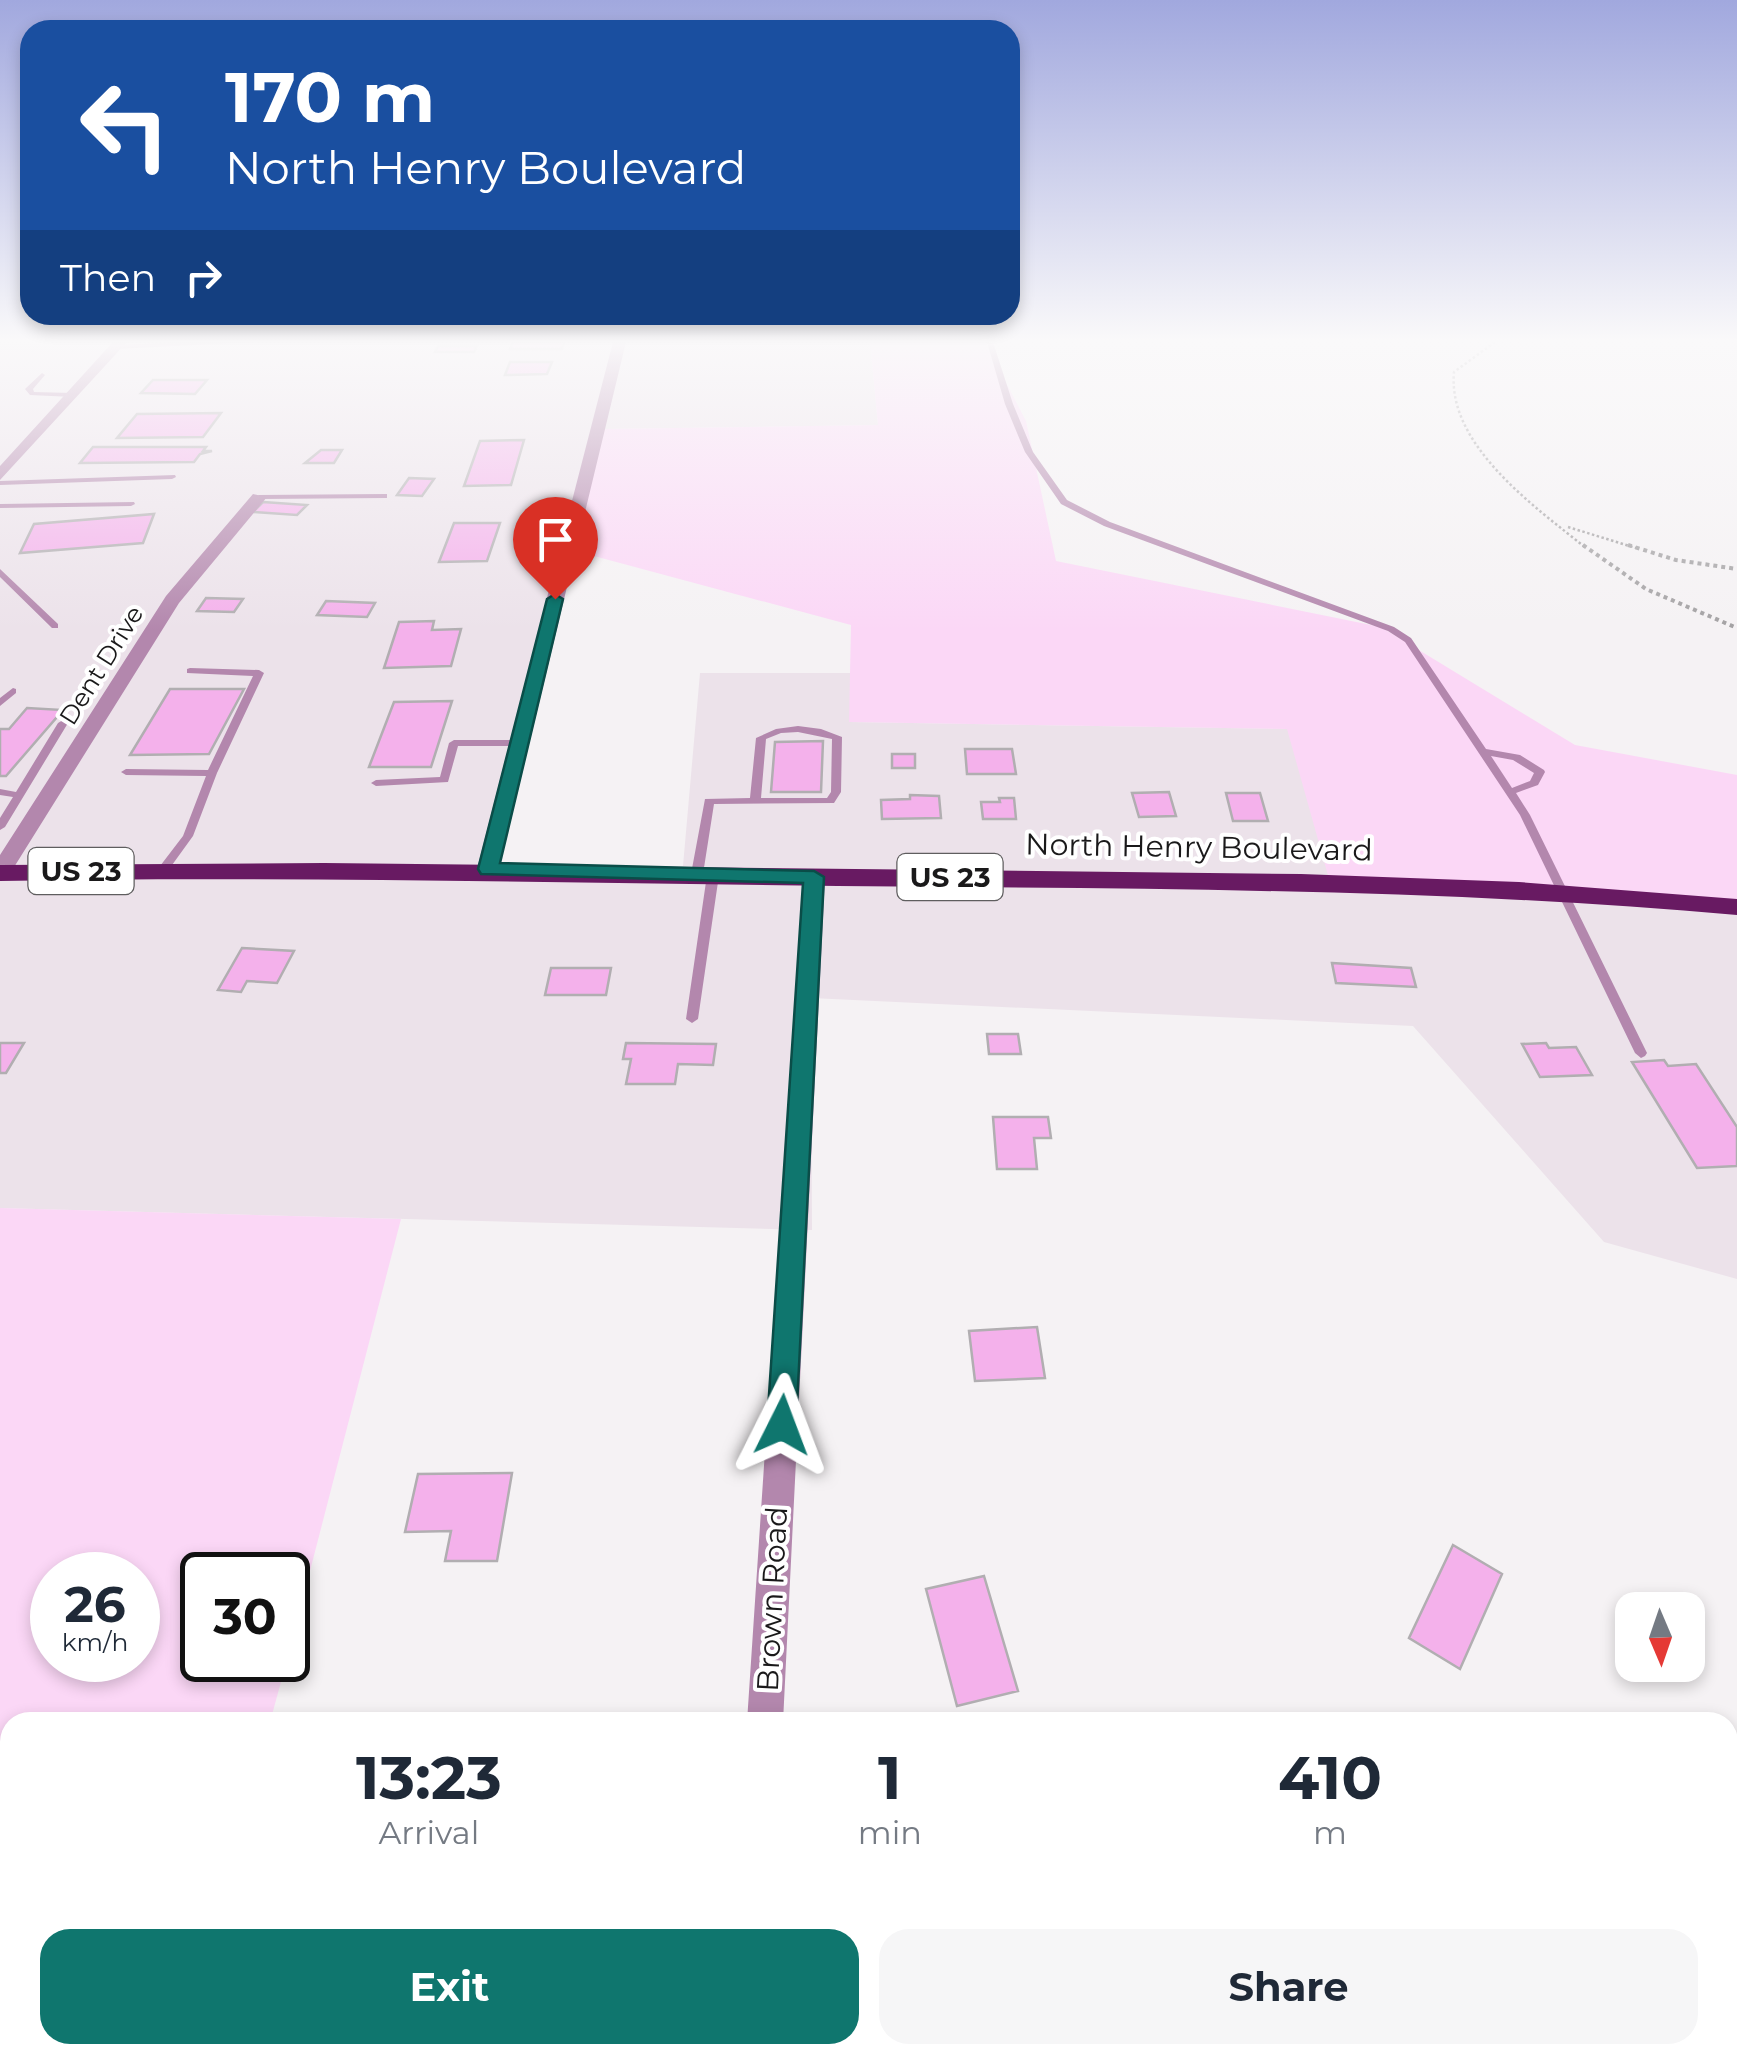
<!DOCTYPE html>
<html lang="en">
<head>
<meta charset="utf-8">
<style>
  body { margin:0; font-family:Montserrat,sans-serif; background:#f6f6f7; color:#1f2937; height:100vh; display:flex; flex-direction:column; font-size:38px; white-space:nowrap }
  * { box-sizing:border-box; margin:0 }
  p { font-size:32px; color:#747a83 }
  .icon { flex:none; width:55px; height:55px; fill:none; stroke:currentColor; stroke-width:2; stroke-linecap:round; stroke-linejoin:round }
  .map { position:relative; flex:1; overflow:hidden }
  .drawer { position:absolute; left:0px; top:1712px; width:1738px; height:352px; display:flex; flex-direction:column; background:#fff; border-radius:30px 30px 0 0; box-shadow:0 5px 15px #0003 }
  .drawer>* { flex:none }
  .top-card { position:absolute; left:20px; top:20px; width:1000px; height:305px; border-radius:30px; box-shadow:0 5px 15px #0003; background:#1a4fa0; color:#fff; overflow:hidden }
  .needle { width:65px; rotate:178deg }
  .controls { position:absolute; left:1615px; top:1592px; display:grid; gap:20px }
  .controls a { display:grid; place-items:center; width:90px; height:90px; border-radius:20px; background:#fff; box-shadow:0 5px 15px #0003; font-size:50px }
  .speed { position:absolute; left:30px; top:1552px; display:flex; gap:20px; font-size:50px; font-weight:700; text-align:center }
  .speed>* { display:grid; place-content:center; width:130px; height:130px; border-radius:50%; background:#fff; box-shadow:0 5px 15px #0003; line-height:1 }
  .speed small { font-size:25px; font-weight:400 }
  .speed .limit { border:5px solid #111; border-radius:15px; background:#fff; color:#111 }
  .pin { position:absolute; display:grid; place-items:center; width:85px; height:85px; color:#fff; margin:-102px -42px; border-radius:50% 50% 50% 0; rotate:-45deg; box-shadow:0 0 10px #0007 }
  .pin .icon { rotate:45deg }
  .me { position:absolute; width:110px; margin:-55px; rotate:3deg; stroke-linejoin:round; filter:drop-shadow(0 0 8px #0008) }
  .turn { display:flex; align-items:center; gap:35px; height:210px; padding:0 40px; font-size:45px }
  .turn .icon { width:130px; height:130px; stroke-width:2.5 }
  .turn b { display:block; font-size:70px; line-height:85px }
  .then { display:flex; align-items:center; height:95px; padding:0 40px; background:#0003; gap:20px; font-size:38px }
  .eta { display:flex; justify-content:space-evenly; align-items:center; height:170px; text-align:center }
  .eta b { font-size:60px; font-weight:700; line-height:70px }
  .primary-button { display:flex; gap:20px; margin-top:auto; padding:20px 40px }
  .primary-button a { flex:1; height:115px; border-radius:30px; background:#0f766e; color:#fff; font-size:40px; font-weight:700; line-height:115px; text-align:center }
  .primary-button a+a { background:#f6f6f7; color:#1f2937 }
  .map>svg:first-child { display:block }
  .built { fill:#ece2ea }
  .green { fill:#fbd7f6; fill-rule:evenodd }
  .building { fill:#f4b1eb; stroke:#b1aeb1; stroke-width:2.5 }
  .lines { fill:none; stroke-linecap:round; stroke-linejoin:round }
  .path-far1 { stroke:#a3a1a3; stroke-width:2.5; stroke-dasharray:2.5 2.5; stroke-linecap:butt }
  .path { stroke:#a3a1a3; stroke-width:4; stroke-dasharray:4 4; stroke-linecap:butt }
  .service { fill:#b387ad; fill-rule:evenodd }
  .minor { fill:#b387ad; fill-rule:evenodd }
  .trunk { fill:#681a62; fill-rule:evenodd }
  .route { fill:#0f766e; stroke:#0a4d48; stroke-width:2.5 }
  .labels { text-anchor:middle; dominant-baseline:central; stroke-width:8; stroke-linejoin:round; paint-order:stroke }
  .far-street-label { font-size:25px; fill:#1a191a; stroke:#fff }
  .shield { fill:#fff; stroke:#5f5e5f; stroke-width:2.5 }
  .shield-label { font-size:28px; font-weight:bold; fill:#1a191a }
  .street-label { font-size:30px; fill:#1a191a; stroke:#fff }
</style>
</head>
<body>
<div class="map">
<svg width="1737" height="2063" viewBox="0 0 1737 2063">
  <rect width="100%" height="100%" fill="#f5f2f4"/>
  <path class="built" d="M0 342H870L878 425 604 429 491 869 683 866 700 673H850V722L1288 729 1737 904V1279L1604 1242 1413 1026 811 998 812 1230 0 1208Z"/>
  <path class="green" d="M870 342H985L1026 421 1056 561 1381 627 1575 745 1737 775V904L1331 886 1287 729 849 722 851 625 568 549 604 429 878 425Z
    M0 1208 401 1219 288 1656V1575H202V1660H287L270 1722H10V2055H184L182 2063H0ZM52 1575H138V1660H52Z"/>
  <path class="building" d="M513 342H564L562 349H510Z
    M438 346H477L474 352H435Z
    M510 362H552L547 374 505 375Z
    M153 380H207L195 394 141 393Z
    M221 413 203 437 117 438 137 414Z
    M524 440 511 485 464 486 480 441Z
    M93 447H206L203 451H212L200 454 194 462 80 463Z
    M321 450H342L334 463H305Z
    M409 478 434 479 422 496 397 495Z
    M263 502 307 505 297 515 253 512Z
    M154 514 143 543 20 553 34 524Z
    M454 523H500L487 561 439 562Z
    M206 598 243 599 234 612 197 611Z
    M326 601 375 603 367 617 317 615Z
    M434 621 432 630 461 629 451 666 384 668 399 622Z
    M170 689H244L209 754 130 755Z
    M452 701 431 767H369L394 702Z
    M27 708 63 710 6 776H0V729H9Z
    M823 741 821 792H771L775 742Z
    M965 749H1012L1016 774H967Z
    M892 754H915V768H892Z
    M1169 792 1176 816 1139 817 1132 793Z
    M1226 793H1260L1268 821H1233Z
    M910 795 939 796 941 818 882 819 881 800 910 799Z
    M999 798H1014L1016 819H983L981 802H1000Z
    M242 948 294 951 277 983 247 981 241 992 218 990Z
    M1332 963 1411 968 1416 987 1336 983Z
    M551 968H611L606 995H545Z
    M987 1034H1018L1021 1054H989Z
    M0 1043H24L6 1073H0Z
    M626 1043 716 1044 713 1065 678 1064 675 1084H626L631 1059H623Z
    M1546 1043 1549 1048 1576 1047 1592 1075 1540 1077 1522 1044Z
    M1664 1060 1668 1066 1696 1064 1737 1127V1166L1697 1168 1632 1062Z
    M993 1117H1048L1051 1138H1034L1037 1169H997Z
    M1037 1327 1045 1378 975 1381 969 1331Z
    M512 1473 497 1561H445L451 1531 405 1532 418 1474Z
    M1453 1545 1502 1574 1460 1669 1409 1638Z
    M984 1576 1018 1691 957 1706 926 1589Z
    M1501 2055H1569L1571 2063H1502Z"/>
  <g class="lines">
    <path class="path-far1" d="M1495 342 1454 372C1447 445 1535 507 1586 548
      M1568 527 1636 548"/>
    <path class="path" d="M1583 545 1646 589 1737 628
      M1628 545 1676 560 1737 569"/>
    <path class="service" d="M185 342H254L117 349 114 347 117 345Z
      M987 342H993L1013 404 1033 452 1067 500 1110 522 1394 627 1411 638 1486 749 1520 755 1544 770 1545 772 1538 785 1516 793 1530 815 1647 1053 1645 1056 1641 1058 1635 1053 1520 815 1405 642 1388 631 1104 526 1061 504 1025 452 1005 404ZM1491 756 1513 760 1534 773 1530 781 1512 788Z
      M42 373 45 375 33 389 34 392 73 393 77 395 73 397 30 395 25 389Z
      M175 475 176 477 172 479 0 485V481Z
      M384 494H387V498L259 499 255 497 259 495Z
      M134 502 135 504 131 506 0 508V504Z
      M0 569 58 624V628H52L0 577Z
      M190 668 259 670 264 673 217 773 193 836 167 872 163 873 157 870 183 836 206 776 126 775 121 772 126 769 208 770 253 676 187 673V669Z
      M13 688 16 689V693L0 706V698Z
      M63 720 68 723 5 827 0 830V818L13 797 0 795V789L16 792 58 723Z
      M798 726 821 729 842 737 841 792 834 803 714 804 703 874 701 876H693L691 874 705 799 750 798 756 738 776 729ZM798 732 832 739 831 792 827 798H761L766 739 781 733Z
      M454 740H519L524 743 519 746H458L448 782 376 786 371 783 376 780 440 777 449 743Z
      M713 871 719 875 698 1019 692 1023 686 1019 707 875Z"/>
    <path class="minor" d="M113 342H127L0 480V466Z
      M613 342H626L499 869 488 876 477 869Z
      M253 494 267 497 179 603 11 872 0 879V855L166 596Z
      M814 870 825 877 783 1722H747L803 877Z
      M1737 1763V1808L1728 1812V1767Z
      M1728 2039 1737 2063H1696L1695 2055H1728Z
      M728 2055H770V2063H728Z"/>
    <path class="trunk" d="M324 863 1301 874 1519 882 1737 899V915C1438 888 1139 889 838 886 559 883 280 876 0 881V865Z"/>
  </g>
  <linearGradient id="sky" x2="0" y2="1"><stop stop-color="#a1a8de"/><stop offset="0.54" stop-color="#faf9fa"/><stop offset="1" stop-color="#faf9fa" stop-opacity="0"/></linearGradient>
  <rect width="1737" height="631" fill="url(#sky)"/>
  <path class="route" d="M555 594 563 599 500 863 814 871 824 877 796 1425 792 1434 782 1438 772 1434 767 1425 803 883 481 874 478 869 547 599Z"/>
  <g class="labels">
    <g class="far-street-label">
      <text transform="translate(101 665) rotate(-58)">Dent Drive</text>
    </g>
    <g class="shield">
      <rect x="28.5" y="848" width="105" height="46" rx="8"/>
      <rect x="897.5" y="854" width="105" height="46" rx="8"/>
    </g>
    <g class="shield-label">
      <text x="81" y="871">US 23</text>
      <text x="950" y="877">US 23</text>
    </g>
    <g class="street-label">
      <text transform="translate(1199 847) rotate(1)">North Henry Boulevard</text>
      <text transform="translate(772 1599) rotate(-87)">Brown Road</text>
    </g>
  </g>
</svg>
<div class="controls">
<a><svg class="needle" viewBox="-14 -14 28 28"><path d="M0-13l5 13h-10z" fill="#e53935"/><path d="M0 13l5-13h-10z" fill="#747a83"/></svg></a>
</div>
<div class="speed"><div>26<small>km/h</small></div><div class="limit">30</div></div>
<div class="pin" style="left:555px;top:599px;background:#d93025"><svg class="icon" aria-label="arrive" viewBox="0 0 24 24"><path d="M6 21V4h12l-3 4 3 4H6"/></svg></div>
<svg class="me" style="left:782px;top:1425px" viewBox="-20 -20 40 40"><path d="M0-17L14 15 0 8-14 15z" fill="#0f766e" stroke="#fff" stroke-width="4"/></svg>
<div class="top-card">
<div class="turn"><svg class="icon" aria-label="left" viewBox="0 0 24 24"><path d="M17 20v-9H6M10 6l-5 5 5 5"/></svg><div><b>170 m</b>North Henry Boulevard</div></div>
<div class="then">Then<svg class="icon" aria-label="right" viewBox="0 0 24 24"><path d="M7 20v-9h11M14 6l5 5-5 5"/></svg></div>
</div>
<section class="drawer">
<div class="eta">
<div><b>13:23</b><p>Arrival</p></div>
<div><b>1</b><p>min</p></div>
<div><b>410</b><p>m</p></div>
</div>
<div class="primary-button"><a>Exit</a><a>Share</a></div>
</section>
</div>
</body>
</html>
